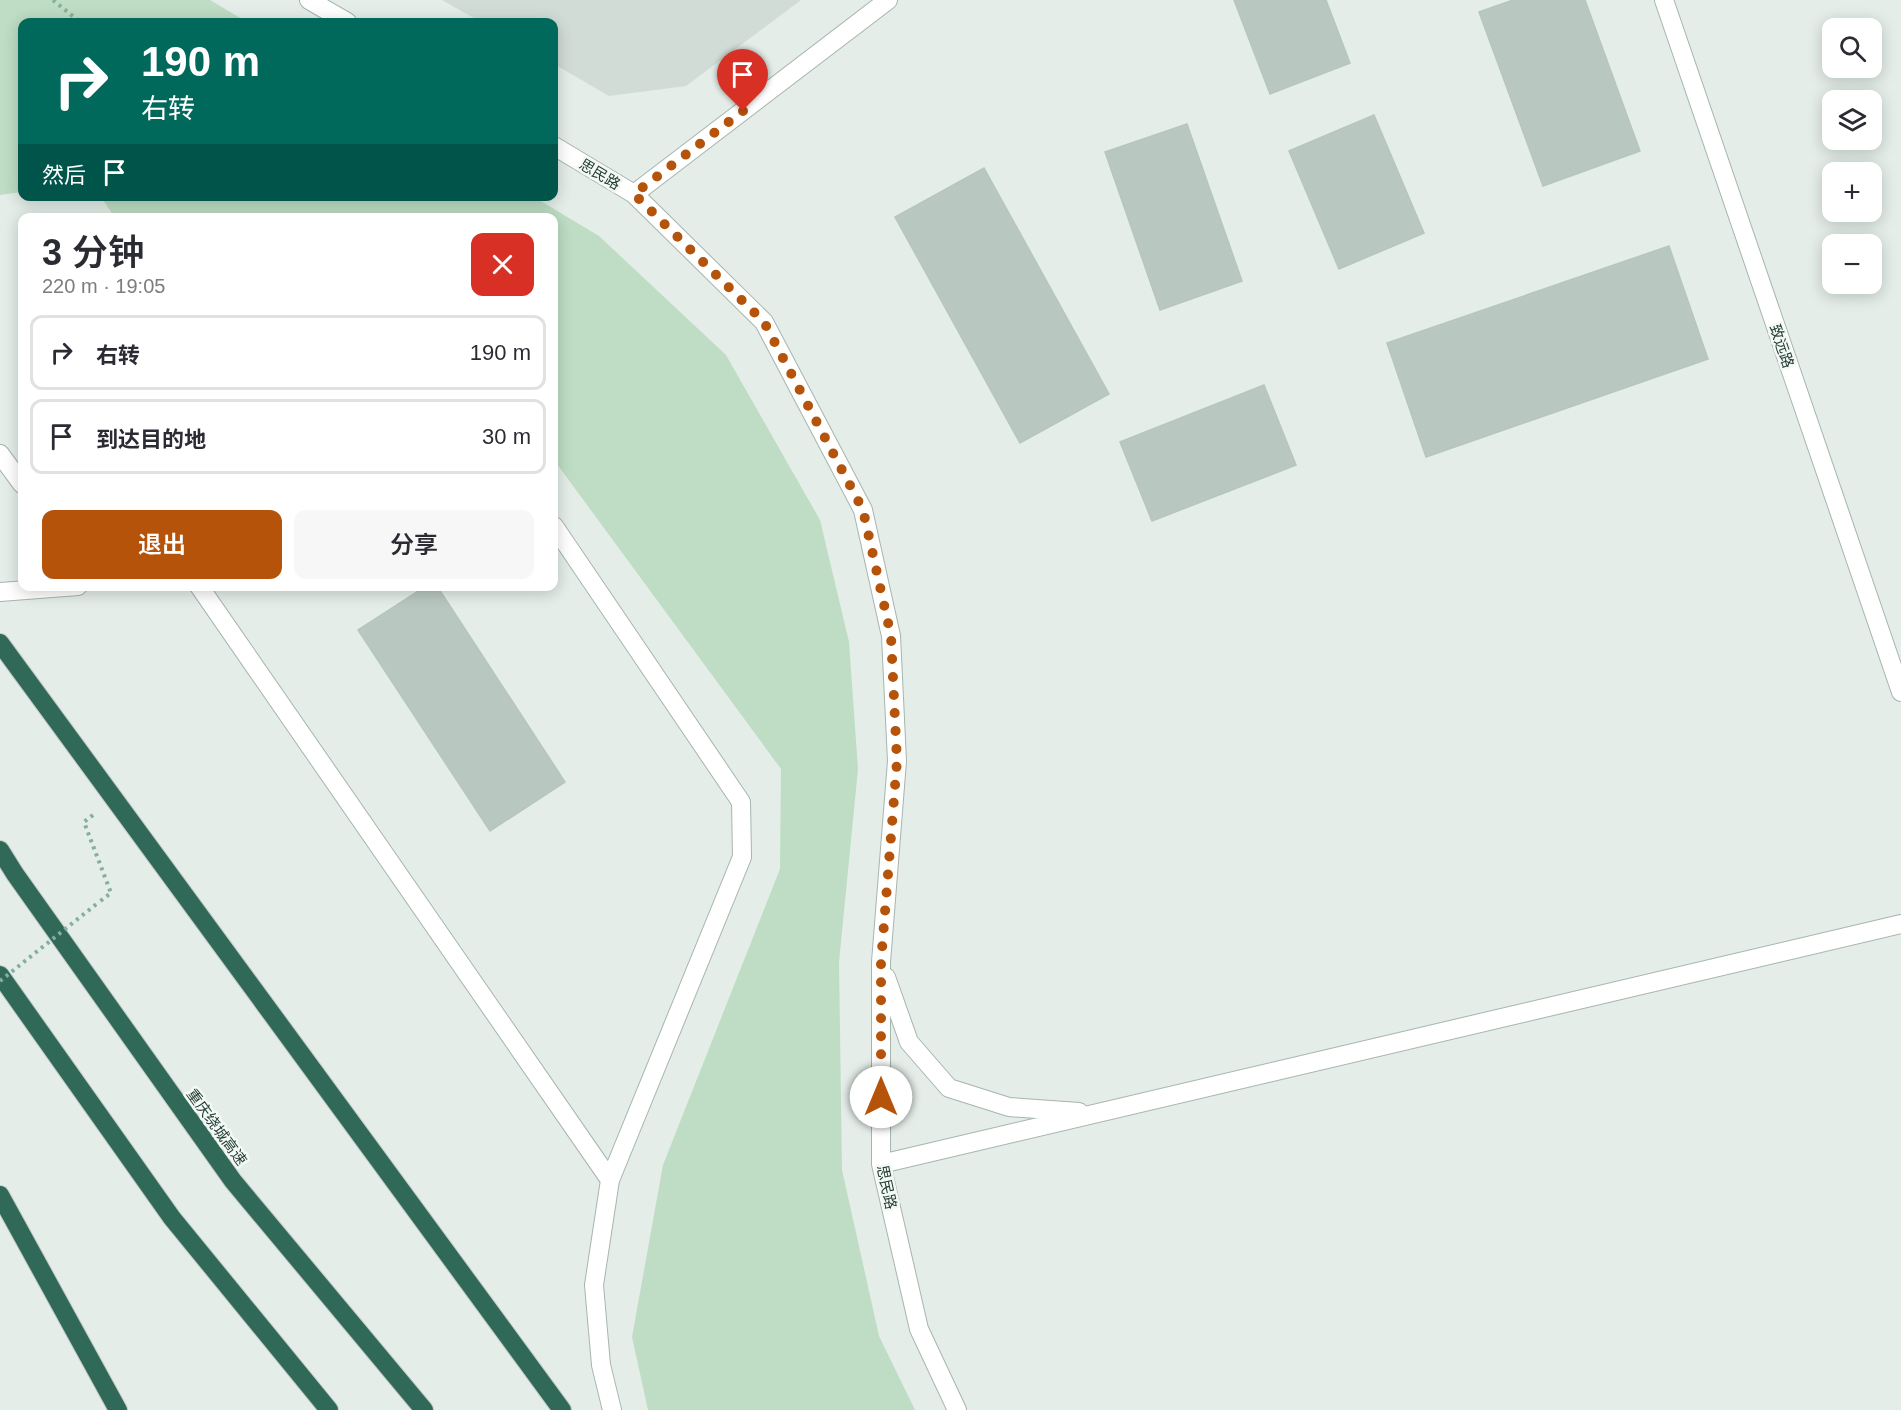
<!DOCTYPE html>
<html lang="zh">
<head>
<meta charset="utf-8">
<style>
  body { margin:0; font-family:Helvetica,"Noto Sans SC",sans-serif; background:#f7f7f7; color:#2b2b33; height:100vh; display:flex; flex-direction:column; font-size:22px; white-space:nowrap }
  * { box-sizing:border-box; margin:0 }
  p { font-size:20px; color:#7c7c81 }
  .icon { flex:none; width:33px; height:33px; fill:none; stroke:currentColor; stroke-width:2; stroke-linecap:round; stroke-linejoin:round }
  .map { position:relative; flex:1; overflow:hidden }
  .details { position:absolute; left:18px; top:213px; width:540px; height:378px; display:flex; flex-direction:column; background:#fff; border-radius:12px; box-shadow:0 3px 15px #0003 }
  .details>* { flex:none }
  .guide { position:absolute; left:18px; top:18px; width:540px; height:183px; border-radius:12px; box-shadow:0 3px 15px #0003; background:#00695c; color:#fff; overflow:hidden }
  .tools { position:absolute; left:1822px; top:18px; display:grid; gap:12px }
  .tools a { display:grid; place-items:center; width:60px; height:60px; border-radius:12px; background:#fff; box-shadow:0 3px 15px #0003; font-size:30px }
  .pin { position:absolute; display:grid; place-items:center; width:51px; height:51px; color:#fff; margin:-62px -26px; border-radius:50% 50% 50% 0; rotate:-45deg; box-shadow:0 0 6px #0007 }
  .pin .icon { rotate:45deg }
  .me { position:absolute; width:66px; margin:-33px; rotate:0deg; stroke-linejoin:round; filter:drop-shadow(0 0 4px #0008) }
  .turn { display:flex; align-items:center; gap:21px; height:126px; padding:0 24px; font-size:27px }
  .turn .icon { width:78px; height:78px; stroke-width:2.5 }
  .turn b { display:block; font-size:42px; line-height:51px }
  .then { display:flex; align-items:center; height:57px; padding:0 24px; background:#0003; gap:12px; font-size:22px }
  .round { display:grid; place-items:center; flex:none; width:63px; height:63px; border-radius:12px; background:#f7f7f7 }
  .headline { display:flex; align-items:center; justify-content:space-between; height:102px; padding:0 24px }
  h1 { font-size:36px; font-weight:600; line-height:45px }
  .cta { display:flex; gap:12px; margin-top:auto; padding:12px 24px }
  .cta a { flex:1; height:69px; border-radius:12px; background:#b45309; color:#fff; font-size:24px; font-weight:600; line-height:69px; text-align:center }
  .cta a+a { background:#f7f7f7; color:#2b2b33 }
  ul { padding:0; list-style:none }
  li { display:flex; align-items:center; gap:18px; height:75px; margin:0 12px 9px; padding:0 12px; border:3px solid #e1e1e2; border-radius:12px }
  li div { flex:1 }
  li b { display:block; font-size:22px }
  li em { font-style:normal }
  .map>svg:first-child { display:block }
  .built { fill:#d2dcd7 }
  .green { fill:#beddc4 }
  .building { fill:#b9c7c1; stroke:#b6c6be; stroke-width:1.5 }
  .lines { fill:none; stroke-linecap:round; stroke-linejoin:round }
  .minor-casing { stroke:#a7b5af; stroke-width:20 }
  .highway-casing { stroke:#c2c9c6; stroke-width:20 }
  .path { stroke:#85af9f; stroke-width:4; stroke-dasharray:3 4.5; stroke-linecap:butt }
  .minor { stroke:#fff; stroke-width:18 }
  .highway { stroke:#316959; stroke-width:18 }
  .path-bridge { stroke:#85af9f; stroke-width:4; stroke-dasharray:3 4.5; stroke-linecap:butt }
  .route { stroke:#b45309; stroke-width:10; stroke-dasharray:0 18 }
  .labels { text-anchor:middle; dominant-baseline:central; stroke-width:5; stroke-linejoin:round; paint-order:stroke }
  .street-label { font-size:15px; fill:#243e35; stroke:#f4f9f6 }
</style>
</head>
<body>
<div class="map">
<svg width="1901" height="1410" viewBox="0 0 1901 1410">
  <rect width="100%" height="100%" fill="#e4ede8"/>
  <path class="built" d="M442 0H801L686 86 609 96 554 64V22H481Z"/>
  <path class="green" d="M0 0H210L247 22H22V192L0 195Z
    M101 197H534L599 236 726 355 820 520 849 642 858 769 839 962 842 1170 879 1336 915 1410H648L632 1337 663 1165 780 869 781 769 554 460V218H115Z"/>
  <path class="building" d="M1234 0H1326L1350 63 1270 94Z
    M1513 0H1585L1640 151 1543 186 1479 12Z
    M1374 115 1424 233 1339 269 1289 151Z
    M1187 124 1242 281 1160 310 1105 152Z
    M984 168 1109 394 1020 443 895 217Z
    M1669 246 1708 359 1426 457 1387 343Z
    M1264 385 1296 465 1152 521 1120 442Z
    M426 586H437L565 782 490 831 358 630Z"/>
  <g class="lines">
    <defs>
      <path id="minor" d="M309 0 347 22
        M1664 0 1901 692
        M554 146 634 194 764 322 863 510 891 636 897 761 881 962V1164L919 1329 957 1410
        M634 194 888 0
        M0 454 22 484
        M554 526 741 802 742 857 610 1180 594 1285 601 1365 612 1410
        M199 586 610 1180
        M0 592 78 586
        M886 977 909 1042 949 1088 1009 1107 1079 1112
        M881 1164 1901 924"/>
      <path id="highway" d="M0 643 562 1410
        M0 850 15 874 233 1181 424 1410
        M0 975 172 1218 329 1410
        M0 1195 118 1410"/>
    </defs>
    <use href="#minor" class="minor-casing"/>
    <use href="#highway" class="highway-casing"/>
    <path class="path" d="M53 0 80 22
      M93 815 84 822 111 893 99 902"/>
    <use href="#minor" class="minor"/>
    <use href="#highway" class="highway"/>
    <path class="path-bridge" d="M0 981 99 902"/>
  </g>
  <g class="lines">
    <path class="route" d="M743 111 634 194 764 322 863 510 891 636 897 761 881 962V1097"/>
  </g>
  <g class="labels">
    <g class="street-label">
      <text transform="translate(600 174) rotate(31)">思民路</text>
      <text transform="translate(1782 346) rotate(71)">致远路</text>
      <text transform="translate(217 1127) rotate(54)">重庆绕城高速</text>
      <text transform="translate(887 1187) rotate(78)">思民路</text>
    </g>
  </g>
</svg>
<div class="tools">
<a><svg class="icon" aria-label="search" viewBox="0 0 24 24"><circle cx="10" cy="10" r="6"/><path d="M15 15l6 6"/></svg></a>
<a><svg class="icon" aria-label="layers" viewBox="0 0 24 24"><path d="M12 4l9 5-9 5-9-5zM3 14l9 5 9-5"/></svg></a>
<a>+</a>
<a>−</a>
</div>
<div class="pin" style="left:743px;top:111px;background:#d93025"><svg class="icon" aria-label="arrive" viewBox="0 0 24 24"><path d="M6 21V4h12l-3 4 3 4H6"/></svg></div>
<svg class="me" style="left:881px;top:1097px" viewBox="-20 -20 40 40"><circle r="19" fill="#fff"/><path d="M0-13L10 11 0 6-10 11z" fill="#b45309"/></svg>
<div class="guide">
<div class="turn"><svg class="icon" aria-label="right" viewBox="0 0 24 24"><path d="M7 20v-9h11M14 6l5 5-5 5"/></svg><div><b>190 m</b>右转</div></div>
<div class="then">然后<svg class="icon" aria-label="arrive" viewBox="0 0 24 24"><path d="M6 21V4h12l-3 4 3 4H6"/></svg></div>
</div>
<section class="details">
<div class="headline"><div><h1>3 分钟</h1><p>220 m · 19:05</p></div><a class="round" style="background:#d93025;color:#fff"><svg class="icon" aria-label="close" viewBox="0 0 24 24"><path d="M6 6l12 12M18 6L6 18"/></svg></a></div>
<ul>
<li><svg class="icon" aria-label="right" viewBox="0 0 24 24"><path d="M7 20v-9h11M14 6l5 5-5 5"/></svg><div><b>右转</b></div><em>190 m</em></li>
<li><svg class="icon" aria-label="arrive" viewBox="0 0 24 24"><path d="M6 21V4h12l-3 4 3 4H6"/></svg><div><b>到达目的地</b></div><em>30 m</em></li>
</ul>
<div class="cta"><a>退出</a><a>分享</a></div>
</section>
</div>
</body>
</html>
